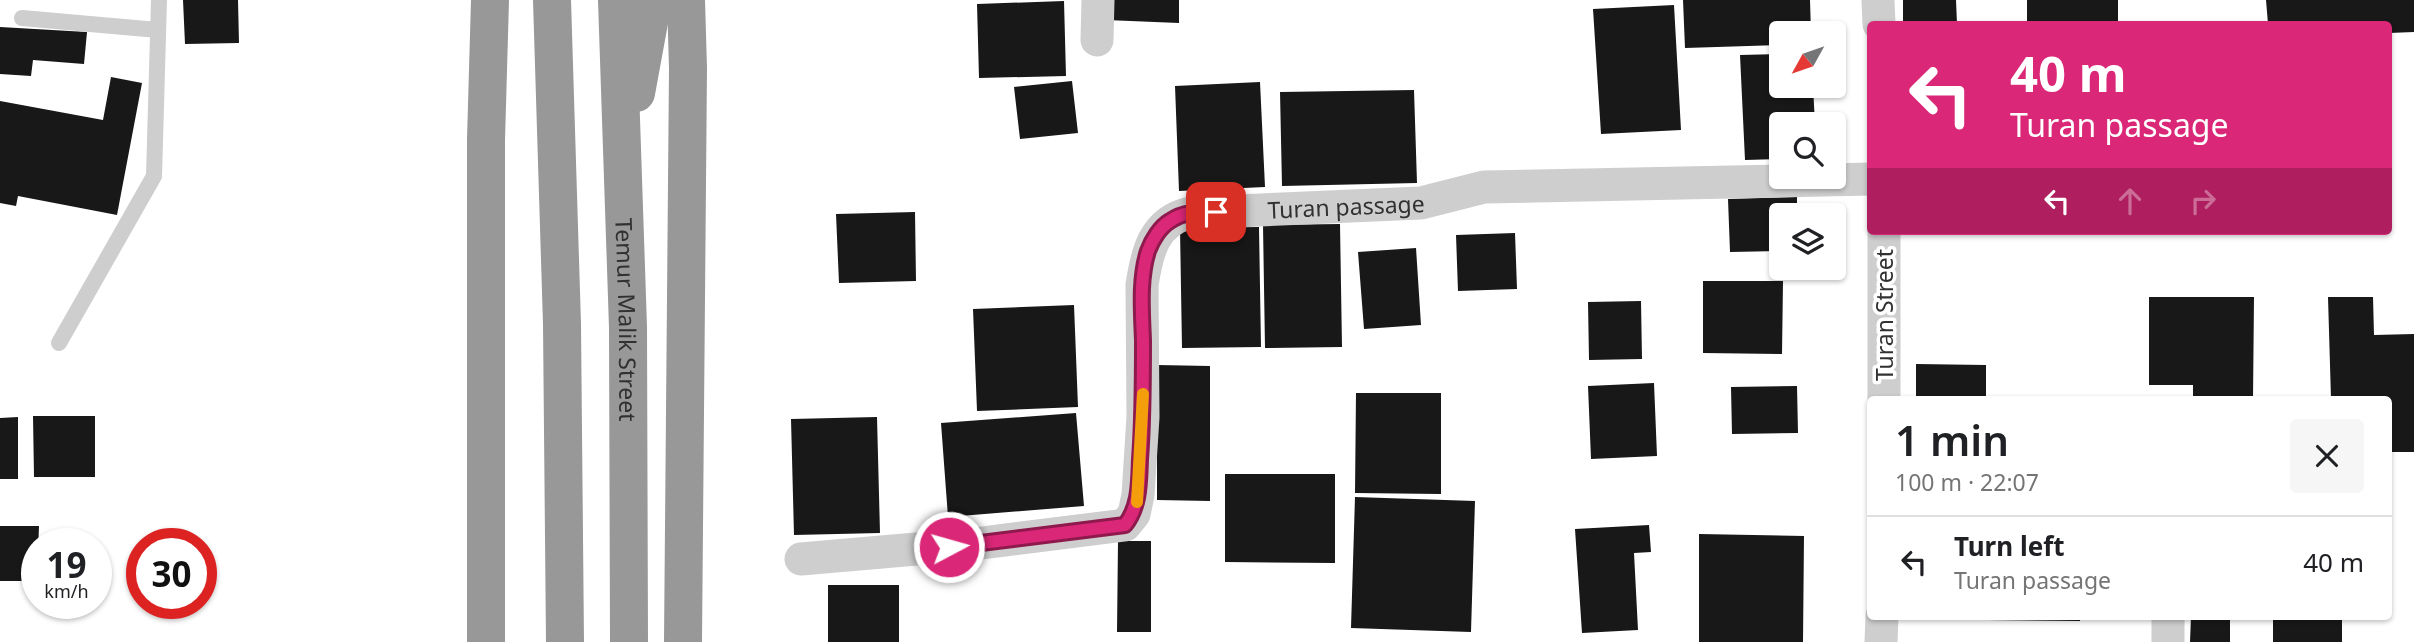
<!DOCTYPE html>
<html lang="en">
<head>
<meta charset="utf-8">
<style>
  body { margin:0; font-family:"Noto Sans",sans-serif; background:#f6f6f6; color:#202124; height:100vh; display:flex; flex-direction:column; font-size:26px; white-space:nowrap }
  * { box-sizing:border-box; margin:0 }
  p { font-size:23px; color:#757577 }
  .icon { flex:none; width:38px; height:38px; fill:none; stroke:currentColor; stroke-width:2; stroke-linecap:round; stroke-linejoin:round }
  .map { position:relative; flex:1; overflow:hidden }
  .panel { position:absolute; left:1867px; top:396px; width:525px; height:224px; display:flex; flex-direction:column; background:#fff; border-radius:7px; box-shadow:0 2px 5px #0004 }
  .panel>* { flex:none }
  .hud { position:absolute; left:1867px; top:21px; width:525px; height:214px; border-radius:7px; box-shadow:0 2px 5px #0004; background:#db2777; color:#fff; overflow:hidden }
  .needle { width:46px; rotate:230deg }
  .buttons { position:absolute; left:1769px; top:21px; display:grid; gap:14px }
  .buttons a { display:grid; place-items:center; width:77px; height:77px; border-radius:7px; background:#fff; box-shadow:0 2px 5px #0004; font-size:35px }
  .speed { position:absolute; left:21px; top:528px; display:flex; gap:14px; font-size:35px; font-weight:700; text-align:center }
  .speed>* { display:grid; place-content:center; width:91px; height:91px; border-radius:50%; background:#fff; box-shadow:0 2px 5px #0004; line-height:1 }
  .speed small { font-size:18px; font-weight:400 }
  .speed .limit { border:10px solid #d22; background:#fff; color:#111 }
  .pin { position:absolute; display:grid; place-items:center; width:60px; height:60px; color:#fff; margin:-30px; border-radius:14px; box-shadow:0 4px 10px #0006 }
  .me { position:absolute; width:77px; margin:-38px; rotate:84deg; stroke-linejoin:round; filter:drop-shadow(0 0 5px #0008) }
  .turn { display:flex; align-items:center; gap:24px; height:147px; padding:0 28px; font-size:32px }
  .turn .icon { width:91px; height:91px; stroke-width:2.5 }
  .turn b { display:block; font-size:49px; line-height:60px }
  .lanes { display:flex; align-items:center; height:66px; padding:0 28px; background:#0003; justify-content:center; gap:35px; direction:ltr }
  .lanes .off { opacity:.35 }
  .round { display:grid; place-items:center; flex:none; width:74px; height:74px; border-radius:7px; background:#f6f6f6 }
  .headline { display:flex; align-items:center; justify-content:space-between; height:119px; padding:0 28px }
  h1 { font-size:42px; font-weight:600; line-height:52px }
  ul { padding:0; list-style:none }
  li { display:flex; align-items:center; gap:21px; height:91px; padding:0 28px; border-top:2px solid #e0e0e0 }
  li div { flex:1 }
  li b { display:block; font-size:26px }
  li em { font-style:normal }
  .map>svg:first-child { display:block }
  .building { fill:#181818 }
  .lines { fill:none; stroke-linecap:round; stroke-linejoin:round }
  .lane { stroke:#cecece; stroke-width:16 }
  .street { stroke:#cecece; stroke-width:33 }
  .highway { stroke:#989898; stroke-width:38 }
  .route-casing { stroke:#8e194d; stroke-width:18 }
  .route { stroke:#db2777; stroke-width:12 }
  .slow { stroke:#f59e0b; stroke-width:12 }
  .labels { text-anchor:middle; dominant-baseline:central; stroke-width:7; stroke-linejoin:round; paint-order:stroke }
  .street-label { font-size:23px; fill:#313131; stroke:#fff }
</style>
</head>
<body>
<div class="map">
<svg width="2414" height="642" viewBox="0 0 2414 642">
  <rect width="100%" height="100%" fill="#fff"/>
  <path class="building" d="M183 0H238L239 43 185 44Z
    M1107 0H1179V23L1106 20Z
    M1683 0H1810L1811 33H1782V45L1685 48Z
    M1903 0H1956L1957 24H1903Z
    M2027 0H2118V24H2027Z
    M2266 0H2414V32L2389 33V24H2268Z
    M1064 1 1066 76 979 78 977 4Z
    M1674 5 1681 130 1601 134 1593 9Z
    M0 27 87 32 84 64 33 60 31 76 0 74Z
    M1782 54V86H1813L1815 124H1782V159L1745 160 1740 55Z
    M111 77 142 83 117 215 18 196 16 206 0 203V101L103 120Z
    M1072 81 1078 133 1020 139 1014 87Z
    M1260 82 1265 187 1179 191 1175 86Z
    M1414 90 1417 183 1282 186 1280 92Z
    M1797 197V215H1782V251L1730 252 1728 199Z
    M915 212 916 281 839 283 836 214Z
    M1340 224 1342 347 1265 348 1263 225Z
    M1259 227 1261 347 1182 348 1180 228Z
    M1515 233 1517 289 1458 291 1456 235Z
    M1416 248 1421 325 1364 329 1358 252Z
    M1703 281H1783L1782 354 1703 353Z
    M2149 297H2254L2253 399H2193V385H2149Z
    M2328 297H2373L2374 335 2414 334V452H2389V399H2331Z
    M1641 301 1642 359 1589 360 1588 302Z
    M1074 305 1078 407 977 411 973 309Z
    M1916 364 1986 365V399H1916Z
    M1157 365 1210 366V501L1157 500Z
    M1654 383 1657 456 1591 459 1588 386Z
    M1797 386 1798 433 1732 434 1731 387Z
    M1356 393H1441V494L1355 493Z
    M1076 413 1084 506 948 517 941 423Z
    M33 416H95V477H34Z
    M18 417V479H0V418Z
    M877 417 880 533 794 535 791 419Z
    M1225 474H1335V563L1225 562Z
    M1355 497 1475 501 1471 632 1351 628Z
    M1649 525 1651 552 1634 553 1638 630 1582 633 1575 529Z
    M0 526H39L37 581H0Z
    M1699 534 1804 536 1803 642H1699Z
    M1118 541H1151V632H1117Z
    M828 585H899V642H828Z
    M1986 616H2080V621L1986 620Z
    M2191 616H2230V642H2190Z
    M2273 616H2342V642H2273Z"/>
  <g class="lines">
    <path class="lane" d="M22 18 158 30
      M59 343 154 176 159 0"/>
    <g class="street">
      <path d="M1878 0 1879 24"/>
      <path d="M1097 40 1098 0"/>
      <path d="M1884 399V231"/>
      <path id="s1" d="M801 559 974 544 1125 525 1134 514 1138 495 1143 417 1142 285C1147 252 1154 221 1190 213L1421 203 1484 187 1871 179"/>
      <path d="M2168 616V642"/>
      <path d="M1881 642 1882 616"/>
    </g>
    <g class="highway">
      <path d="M552 0 562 324 565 642"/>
      <path id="s2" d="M617 0 628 327 629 642"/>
      <path d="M636 93 653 0"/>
      <path d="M486 642V140L490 0"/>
      <path d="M683 642 688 68 686 0"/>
    </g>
  </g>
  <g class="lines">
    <defs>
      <path id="route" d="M949 547 1125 525C1140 506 1139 482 1140 459 1143 420 1143 381 1143 341 1142 312 1139 279 1148 251 1152 240 1160 227 1170 221 1184 211 1200 212 1216 212"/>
    </defs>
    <use href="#route" class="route-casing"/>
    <use href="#route" class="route"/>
    <path class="slow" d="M1137 502 1143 394"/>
  </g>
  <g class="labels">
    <g class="street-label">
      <text stroke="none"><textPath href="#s1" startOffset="819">Turan passage</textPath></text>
      <text transform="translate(1884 315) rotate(-90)">Turan Street</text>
      <text stroke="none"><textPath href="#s2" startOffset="320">Temur Malik Street</textPath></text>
    </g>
  </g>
</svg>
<div class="buttons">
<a><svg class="needle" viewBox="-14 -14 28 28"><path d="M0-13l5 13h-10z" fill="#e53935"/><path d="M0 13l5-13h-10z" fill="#757577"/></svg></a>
<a><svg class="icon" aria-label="search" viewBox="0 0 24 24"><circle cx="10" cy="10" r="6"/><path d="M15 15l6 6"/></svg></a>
<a><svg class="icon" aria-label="layers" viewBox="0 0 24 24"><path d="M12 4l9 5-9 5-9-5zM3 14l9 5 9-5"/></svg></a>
</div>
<div class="speed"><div>19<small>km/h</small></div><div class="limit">30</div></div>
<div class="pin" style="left:1216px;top:212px;background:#d93025"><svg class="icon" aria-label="arrive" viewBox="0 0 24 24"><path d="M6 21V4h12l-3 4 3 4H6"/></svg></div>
<svg class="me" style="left:949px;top:547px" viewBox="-20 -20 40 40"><circle r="17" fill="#db2777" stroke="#fff" stroke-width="3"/><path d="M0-11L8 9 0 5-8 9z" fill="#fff"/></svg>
<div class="hud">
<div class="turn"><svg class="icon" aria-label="left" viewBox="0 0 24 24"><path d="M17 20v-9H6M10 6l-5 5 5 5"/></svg><div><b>40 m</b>Turan passage</div></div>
<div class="lanes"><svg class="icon" aria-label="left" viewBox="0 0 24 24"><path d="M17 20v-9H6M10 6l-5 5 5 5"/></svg><svg class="icon off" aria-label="ahead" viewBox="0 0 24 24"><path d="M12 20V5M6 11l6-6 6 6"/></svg><svg class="icon off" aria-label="right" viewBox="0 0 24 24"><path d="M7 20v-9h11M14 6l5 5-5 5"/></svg></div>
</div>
<section class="panel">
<div class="headline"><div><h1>1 min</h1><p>100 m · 22:07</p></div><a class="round"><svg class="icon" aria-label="close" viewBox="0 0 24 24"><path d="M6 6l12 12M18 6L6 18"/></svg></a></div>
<ul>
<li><svg class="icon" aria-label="left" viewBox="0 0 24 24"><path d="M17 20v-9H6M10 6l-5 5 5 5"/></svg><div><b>Turn left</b><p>Turan passage</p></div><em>40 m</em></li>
</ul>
</section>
</div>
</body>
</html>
